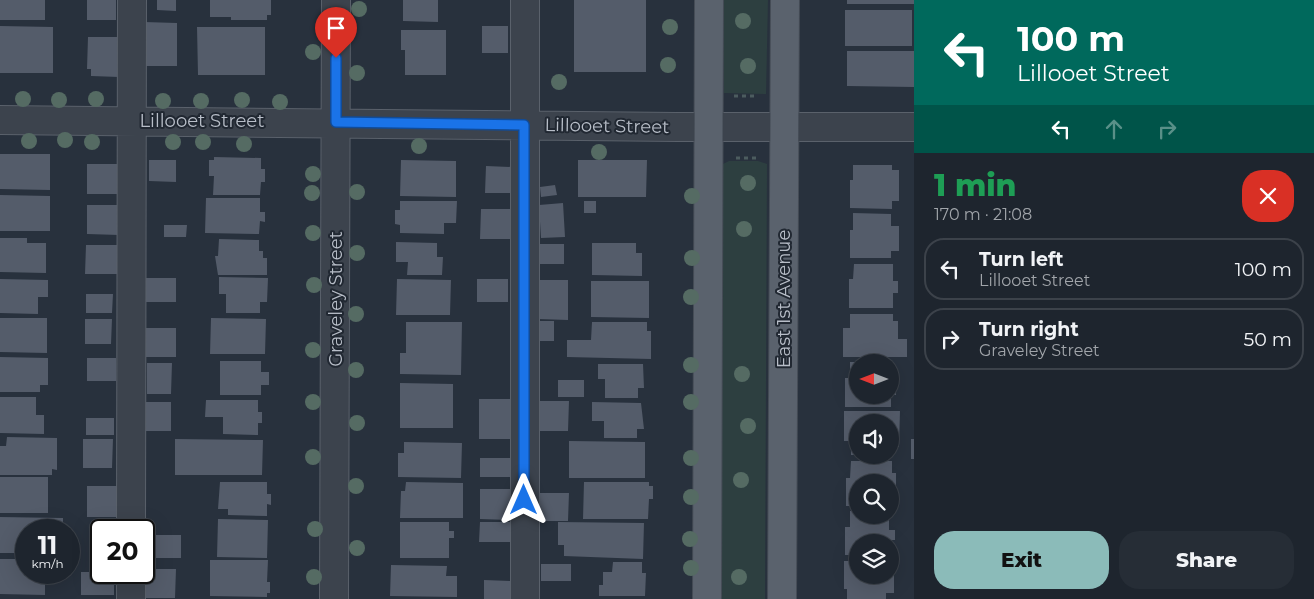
<!DOCTYPE html>
<html lang="en">
<head>
<meta charset="utf-8">
<style>
  body { margin:0; font-family:Montserrat,sans-serif; background:#262d36; color:#f1f3f6; height:100vh; display:flex; flex-direction:column; font-size:19px; white-space:nowrap }
  * { box-sizing:border-box; margin:0 }
  p { font-size:16px; color:#a1a5aa }
  .icon { flex:none; width:28px; height:28px; fill:none; stroke:currentColor; stroke-width:2; stroke-linecap:round; stroke-linejoin:round }
  .map { position:relative; flex:1; overflow:hidden }
  .panel { display:flex; flex-direction:column; background:#1e252e; width:400px }
  .panel>* { flex:none }
  .hud { background:#00695c; color:#fff; overflow:hidden }
  .needle { width:32px; rotate:270deg }
  .tools { position:absolute; left:849px; top:354px; display:grid; gap:10px }
  .tools a { display:grid; place-items:center; width:50px; height:50px; border-radius:50%; background:#1e252e; box-shadow:0 5px 20px #0002,0 0 0 1px #3c424a; font-size:25px }
  .speed { position:absolute; left:15px; top:519px; display:flex; gap:10px; font-size:25px; font-weight:700; text-align:center }
  .speed>* { display:grid; place-content:center; width:65px; height:65px; border-radius:50%; background:#1e252e; box-shadow:0 5px 20px #0002,0 0 0 1px #3c424a; line-height:1 }
  .speed small { font-size:12px; font-weight:400 }
  .speed .limit { border:2px solid #111; border-radius:8px; background:#fff; color:#111 }
  .pin { position:absolute; display:grid; place-items:center; width:42px; height:42px; color:#fff; margin:-51px -21px; border-radius:50% 50% 50% 0; rotate:-45deg; box-shadow:0 0 5px #0007 }
  .pin .icon { rotate:45deg }
  .me { position:absolute; width:55px; margin:-28px; rotate:0deg; stroke-linejoin:round; filter:drop-shadow(0 0 4px #0008) }
  .turn { display:flex; align-items:center; gap:18px; height:105px; padding:0 20px; font-size:22px }
  .turn .icon { width:65px; height:65px; stroke-width:2.5 }
  .turn b { display:block; font-size:35px; line-height:42px }
  .lanes { display:flex; align-items:center; height:48px; padding:0 20px; background:#0003; justify-content:center; gap:25px; direction:ltr }
  .lanes .off { opacity:.35 }
  .round { display:grid; place-items:center; flex:none; width:52px; height:52px; border-radius:20px; background:#262d36 }
  .overview { display:flex; align-items:center; justify-content:space-between; height:85px; padding:0 20px }
  h1 { font-size:30px; font-weight:800; line-height:38px; color:#1e9e55 }
  .action { display:flex; gap:10px; margin-top:auto; padding:10px 20px }
  .action a { flex:1; height:58px; border-radius:20px; background:#8bbbb9; color:#111; font-size:20px; font-weight:800; line-height:58px; text-align:center }
  .action a+a { background:#262d36; color:#f1f3f6 }
  ul { padding:0; list-style:none }
  li { display:flex; align-items:center; gap:15px; height:62px; margin:0 10px 8px; padding:0 10px; border:2px solid #3c424a; border-radius:20px }
  li div { flex:1 }
  li b { display:block; font-size:19px }
  li em { font-style:normal }
  main { display:flex; flex:1; min-height:0 }
  .map>svg:first-child { display:block }
  .green { fill:#2d3f40 }
  .building { fill:#545c6a }
  .lines { fill:none; stroke-linecap:round; stroke-linejoin:round }
  .minor-casing { stroke:#5a616b; stroke-width:30 }
  .major-casing { stroke:#454c56; stroke-width:30 }
  .path { stroke:#4c5c5f; stroke-width:3; stroke-dasharray:4 4; stroke-linecap:butt }
  .minor { stroke:#3c434d; stroke-width:28 }
  .major { stroke:#5a626d; stroke-width:28 }
  .tree { fill:#556b63 }
  .route-casing { stroke:#114b97; stroke-width:12 }
  .route { stroke:#1a73e8; stroke-width:9 }
  .labels { text-anchor:middle; dominant-baseline:central; stroke-width:4; stroke-linejoin:round; paint-order:stroke }
  .street-label { font-size:18px; fill:#b8bec8; stroke:#212832 }
</style>
</head>
<body>
<main>
<div class="map">
<svg width="914" height="599" viewBox="0 0 914 599">
  <rect width="100%" height="100%" fill="#28313d"/>
  <path class="green" d="M722 0H768L766 94 724 93Z
    M729 161H758L767 164 765 599H721V165Z"/>
  <path class="building" d="M0 0H45V20H0Z
    M87 0H116V20H87Z
    M157 0H176V11L157 10Z
    M210 0H271V15H267V20H231V17H210Z
    M403 0H438V22L403 21Z
    M574 0H646V72H574Z
    M847 0H914V4H847Z
    M845 10H912V46H845Z
    M144 22 177 23V66H143Z
    M0 26 53 27V73H0Z
    M482 26H508V53H482Z
    M197 27H265V75H198Z
    M401 30H446V75H405V50H401Z
    M88 37H119V77L91 76V69H87Z
    M847 51H914V87L847 86Z
    M0 154H50V190L0 189Z
    M214 157 261 158V169H265V182H261L260 195H213L214 176H209V160H214Z
    M149 160H176V182L149 181Z
    M401 160 456 161V197L400 196Z
    M578 160H647L646 197H578Z
    M87 164H119L118 194H87Z
    M853 165H892V170H899V201H892V209L850 208V180H853Z
    M486 166 513 167V193H485Z
    M555 185 557 195 541 197 540 187Z
    M0 195 50 196V231H0Z
    M206 198H260V212H265V222L260 221 259 234 205 233Z
    M400 201H457L456 223H444V234L400 233V225L395 224V210H400Z
    M584 201H596V213H584Z
    M563 203 565 237 541 238 539 205Z
    M87 205H120L119 235 87 234Z
    M481 209H511V239H480Z
    M853 213 891 214V226H899V251H891V258H850V230H853Z
    M164 225H187L186 237H164Z
    M0 238H27V243H46V273L0 272Z
    M219 239 259 240V251H263V258H267V275H218L215 256H218Z
    M396 242 437 243V257H443L442 275H407L408 262H396Z
    M592 243H636V253H642V276L592 275Z
    M539 244H564V264H539Z
    M86 245H118V274H85Z
    M854 264H893V281H898V293H893V308H849V279H853Z
    M219 277 268 278 267 302H260V313H226V294H219Z
    M145 278H176V302H144Z
    M0 279 48 280V297H38V314L0 313Z
    M397 279 451 280 450 315H396Z
    M477 279H508V302H477Z
    M538 280H568V320L538 319Z
    M591 281H649V318L591 317Z
    M86 294H113L112 313H86Z
    M850 314H893V321H898V339H907V357H843V328H850Z
    M0 318H47V353L0 352Z
    M211 318 266 319 265 354H210Z
    M85 319H112L111 344H85Z
    M538 321H554V341H537Z
    M406 322H462L461 375 400 374V353H406Z
    M592 322H647V331H651V359L567 357V340H591Z
    M145 328H176V357H145Z
    M0 357 48 358V385H40V392H0Z
    M87 358H116V381H87Z
    M220 361H261V372H269V385H261V395H220Z
    M850 362H858V395H891V407H845V378H850Z
    M147 363H172L171 394H147Z
    M598 364H643L644 388H638V398H605V379H598Z
    M890 373 896 374V395H890Z
    M558 380H584V397H558Z
    M400 383 453 384V428H400Z
    M0 397H36V415H44V434L0 433Z
    M479 399H514V439H479Z
    M206 400H258V412H262V423H258V435L223 434V417H205Z
    M539 401H569L568 431H539Z
    M142 402H171V431H142Z
    M592 402 641 403 644 429H637V438H604V421H592Z
    M844 411H900L899 447H894V455H890V422H858V455H851V441H844Z
    M86 418H114V435H86Z
    M7 437 57 438V470L52 469V475H0V446H6Z
    M83 439H113L112 468H83Z
    M175 439 263 440 262 475H175Z
    M911 439H914V459H911Z
    M569 441 645 442V478H569Z
    M404 442 462 443 461 478 398 477V453H404Z
    M480 458H510V477H480Z
    M851 461H892V473H896V495H890V482H858V506H846V478H850Z
    M0 477H48V513H0Z
    M220 482H267V494H271V505L267 504V516L228 515V509H218Z
    M406 482 463 483V518H400L401 491H405Z
    M584 482H649V486H653V499H649L648 519H583Z
    M87 486H118V517H87Z
    M480 489H512L511 520 480 519Z
    M538 493H569L568 521H538Z
    M850 511H858V515H889V530H895V540H889V542H858V555H845V527H850Z
    M0 517 63 518V530H26V553H0Z
    M218 519 268 520 267 558 217 557Z
    M400 522H449V531H454V538H449V558H400Z
    M480 522H511L510 542H479Z
    M558 522 644 523 643 559 564 556V545H558Z
    M146 535H181V558H146Z
    M0 559H26V572L45 573V595L0 594Z
    M210 560H268L267 582H270V593H267V597L210 596Z
    M844 561H858V575H890V569H894V593H886V599H847V589H844Z
    M613 562H642V573H646L645 596H599V585H603V572H612Z
    M541 564H571V581H541Z
    M391 565 447 566 446 576H457V597L390 596Z
    M144 569H176L175 598H143Z
    M81 572H114V595H81Z
    M484 580 511 581 510 599H484Z"/>
  <g class="lines">
    <defs>
      <path id="minor" d="M0 120 676 127H914
        M131 530 132 0
        M131 599V572
        M334 599 336 0
        M525 599V0"/>
      <path id="major" d="M707 599 709 0
        M782 599 785 0"/>
    </defs>
    <use href="#minor" class="minor-casing"/>
    <use href="#major" class="major-casing"/>
    <path class="path" d="M734 96H758
      M736 158H757"/>
    <use href="#minor" class="minor"/>
    <use href="#major" class="major"/>
  </g>
  <g class="tree">
    <circle cx="359" cy="9" r="8"/>
    <circle cx="743" cy="21" r="8"/>
    <circle cx="670" cy="27" r="8"/>
    <circle cx="313" cy="52" r="8"/>
    <circle cx="668" cy="65" r="8"/>
    <circle cx="748" cy="66" r="8"/>
    <circle cx="357" cy="73" r="8"/>
    <circle cx="559" cy="82" r="8"/>
    <circle cx="23" cy="99" r="8"/>
    <circle cx="96" cy="99" r="8"/>
    <circle cx="59" cy="100" r="8"/>
    <circle cx="242" cy="100" r="8"/>
    <circle cx="163" cy="101" r="8"/>
    <circle cx="201" cy="101" r="8"/>
    <circle cx="280" cy="102" r="8"/>
    <circle cx="65" cy="140" r="8"/>
    <circle cx="29" cy="141" r="8"/>
    <circle cx="92" cy="142" r="8"/>
    <circle cx="173" cy="142" r="8"/>
    <circle cx="203" cy="142" r="8"/>
    <circle cx="244" cy="144" r="8"/>
    <circle cx="419" cy="146" r="8"/>
    <circle cx="599" cy="152" r="8"/>
    <circle cx="313" cy="174" r="8"/>
    <circle cx="748" cy="183" r="8"/>
    <circle cx="357" cy="192" r="8"/>
    <circle cx="312" cy="193" r="8"/>
    <circle cx="692" cy="196" r="8"/>
    <circle cx="744" cy="229" r="8"/>
    <circle cx="313" cy="233" r="8"/>
    <circle cx="357" cy="253" r="8"/>
    <circle cx="692" cy="258" r="8"/>
    <circle cx="314" cy="285" r="8"/>
    <circle cx="691" cy="297" r="8"/>
    <circle cx="356" cy="314" r="8"/>
    <circle cx="313" cy="350" r="8"/>
    <circle cx="691" cy="365" r="8"/>
    <circle cx="356" cy="370" r="8"/>
    <circle cx="742" cy="374" r="8"/>
    <circle cx="313" cy="402" r="8"/>
    <circle cx="691" cy="402" r="8"/>
    <circle cx="357" cy="423" r="8"/>
    <circle cx="748" cy="426" r="8"/>
    <circle cx="313" cy="457" r="8"/>
    <circle cx="691" cy="458" r="8"/>
    <circle cx="741" cy="480" r="8"/>
    <circle cx="356" cy="486" r="8"/>
    <circle cx="691" cy="497" r="8"/>
    <circle cx="315" cy="529" r="8"/>
    <circle cx="690" cy="539" r="8"/>
    <circle cx="357" cy="548" r="8"/>
    <circle cx="691" cy="568" r="8"/>
    <circle cx="314" cy="577" r="8"/>
    <circle cx="739" cy="577" r="8"/>
  </g>
  <g class="lines">
    <defs>
      <path id="route" d="M336 58V122L524 125V500"/>
    </defs>
    <use href="#route" class="route-casing"/>
    <use href="#route" class="route"/>
  </g>
  <g class="labels">
    <g class="street-label">
      <text x="202" y="121">Lillooet Street</text>
      <text transform="translate(607 126) rotate(1)">Lillooet Street</text>
      <text transform="translate(336 299) rotate(-90)">Graveley Street</text>
      <text transform="translate(784 299) rotate(-90)">East 1st Avenue</text>
    </g>
  </g>
</svg>
<div class="tools">
<a><svg class="needle" viewBox="-14 -14 28 28"><path d="M0-13l5 13h-10z" fill="#e53935"/><path d="M0 13l5-13h-10z" fill="#a1a5aa"/></svg></a>
<a><svg class="icon" aria-label="sound" viewBox="0 0 24 24"><path d="M4 9h4l5-4v14l-5-4H4zM17 9q2 3 0 6"/></svg></a>
<a><svg class="icon" aria-label="search" viewBox="0 0 24 24"><circle cx="10" cy="10" r="6"/><path d="M15 15l6 6"/></svg></a>
<a><svg class="icon" aria-label="layers" viewBox="0 0 24 24"><path d="M12 4l9 5-9 5-9-5zM3 14l9 5 9-5"/></svg></a>
</div>
<div class="speed"><div>11<small>km/h</small></div><div class="limit">20</div></div>
<div class="pin" style="left:336px;top:58px;background:#d93025"><svg class="icon" aria-label="arrive" viewBox="0 0 24 24"><path d="M6 21V4h12l-3 4 3 4H6"/></svg></div>
<svg class="me" style="left:524px;top:500px" viewBox="-20 -20 40 40"><path d="M0-17L14 15 0 8-14 15z" fill="#1a73e8" stroke="#fff" stroke-width="4"/></svg>
</div>
<section class="panel">
<div class="hud">
<div class="turn"><svg class="icon" aria-label="left" viewBox="0 0 24 24"><path d="M17 20v-9H6M10 6l-5 5 5 5"/></svg><div><b>100 m</b>Lillooet Street</div></div>
<div class="lanes"><svg class="icon" aria-label="left" viewBox="0 0 24 24"><path d="M17 20v-9H6M10 6l-5 5 5 5"/></svg><svg class="icon off" aria-label="ahead" viewBox="0 0 24 24"><path d="M12 20V5M6 11l6-6 6 6"/></svg><svg class="icon off" aria-label="right" viewBox="0 0 24 24"><path d="M7 20v-9h11M14 6l5 5-5 5"/></svg></div>
</div>
<div class="overview"><div><h1>1 min</h1><p>170 m · 21:08</p></div><a class="round" style="background:#d93025;color:#fff"><svg class="icon" aria-label="close" viewBox="0 0 24 24"><path d="M6 6l12 12M18 6L6 18"/></svg></a></div>
<ul>
<li><svg class="icon" aria-label="left" viewBox="0 0 24 24"><path d="M17 20v-9H6M10 6l-5 5 5 5"/></svg><div><b>Turn left</b><p>Lillooet Street</p></div><em>100 m</em></li>
<li><svg class="icon" aria-label="right" viewBox="0 0 24 24"><path d="M7 20v-9h11M14 6l5 5-5 5"/></svg><div><b>Turn right</b><p>Graveley Street</p></div><em>50 m</em></li>
</ul>
<div class="action"><a>Exit</a><a>Share</a></div>
</section>
</main>
</body>
</html>
